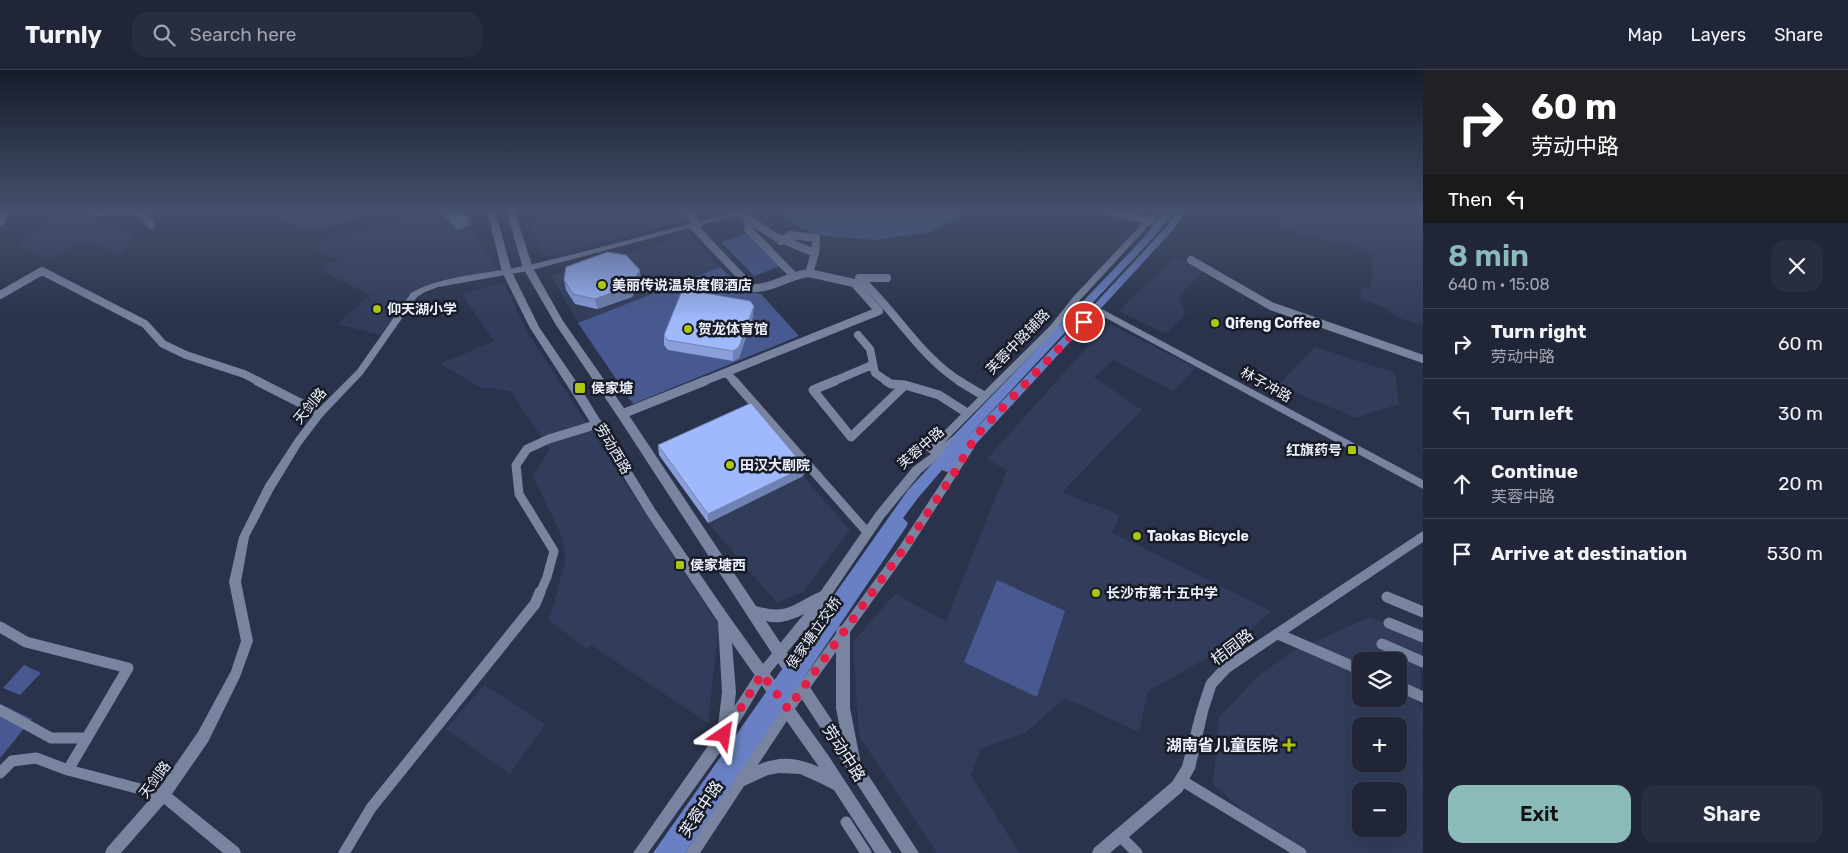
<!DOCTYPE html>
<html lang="en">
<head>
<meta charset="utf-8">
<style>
  body { margin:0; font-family:Rubik,"Noto Sans SC",sans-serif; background:#282e40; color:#f1f3f6; height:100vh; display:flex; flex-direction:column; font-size:19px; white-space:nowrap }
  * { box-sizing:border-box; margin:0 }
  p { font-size:16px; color:#a2a5ae }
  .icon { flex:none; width:28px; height:28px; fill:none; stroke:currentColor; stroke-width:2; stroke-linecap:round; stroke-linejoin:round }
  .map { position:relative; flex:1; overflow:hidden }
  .sheet { display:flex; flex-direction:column; background:#202638; width:425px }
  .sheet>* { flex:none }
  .guide { background:#202124; color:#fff; overflow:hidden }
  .buttons { position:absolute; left:1352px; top:582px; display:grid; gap:10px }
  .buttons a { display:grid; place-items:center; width:55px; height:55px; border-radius:10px; background:#202638; box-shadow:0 5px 20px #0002,0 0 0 1px #3d4353; font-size:25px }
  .pin { position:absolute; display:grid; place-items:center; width:42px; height:42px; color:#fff; margin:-21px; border:2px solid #fff; border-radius:50%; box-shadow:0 1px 5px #0007 }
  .me { position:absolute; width:55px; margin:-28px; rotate:32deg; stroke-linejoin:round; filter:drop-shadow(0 0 4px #0008) }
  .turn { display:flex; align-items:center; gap:18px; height:105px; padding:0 25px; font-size:22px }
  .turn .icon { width:65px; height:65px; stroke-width:2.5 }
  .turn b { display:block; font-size:35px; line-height:42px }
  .then { display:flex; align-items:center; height:48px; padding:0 25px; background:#0003; gap:10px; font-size:19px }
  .round { display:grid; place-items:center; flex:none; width:52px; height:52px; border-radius:15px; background:#282e40 }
  .head { display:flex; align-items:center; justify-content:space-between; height:85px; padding:0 25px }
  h1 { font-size:30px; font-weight:600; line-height:38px; color:#8bbbb9 }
  .cta { display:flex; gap:10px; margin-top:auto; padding:10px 25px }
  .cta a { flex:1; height:58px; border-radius:15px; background:#8bbbb9; color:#111; font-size:20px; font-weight:600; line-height:58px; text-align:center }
  .cta a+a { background:#282e40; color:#f1f3f6 }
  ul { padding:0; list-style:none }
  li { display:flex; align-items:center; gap:15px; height:70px; padding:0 25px; border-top:1px solid #3d4353 }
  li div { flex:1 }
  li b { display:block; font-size:19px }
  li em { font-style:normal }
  header { display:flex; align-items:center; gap:30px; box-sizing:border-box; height:70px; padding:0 25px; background:#202638; border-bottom:1px solid #3d4353 }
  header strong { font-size:24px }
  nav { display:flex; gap:28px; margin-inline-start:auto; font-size:18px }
  .search { width:350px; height:45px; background:#282e40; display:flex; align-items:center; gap:12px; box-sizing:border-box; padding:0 18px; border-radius:15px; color:#a2a5ae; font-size:19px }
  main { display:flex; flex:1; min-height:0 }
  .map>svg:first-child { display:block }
  .built { fill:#323d5b; fill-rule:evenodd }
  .green { fill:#475990 }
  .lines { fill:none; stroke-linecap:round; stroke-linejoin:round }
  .minor-far2 { stroke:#7984a0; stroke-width:8 }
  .minor-far1 { stroke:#7984a0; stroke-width:9 }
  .minor { stroke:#7984a0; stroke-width:11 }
  .tertiary { fill:#7984a0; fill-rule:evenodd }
  .secondary { fill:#7984a0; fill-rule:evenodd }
  .primary { fill:#6a80c4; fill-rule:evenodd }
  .wall { fill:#8a9fda }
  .shaded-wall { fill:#7082b1 }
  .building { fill:#a0b9fd; stroke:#7082b1 }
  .route { stroke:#e11d48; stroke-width:9; stroke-dasharray:0 16.2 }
  .poi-dot { fill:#acc611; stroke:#171b26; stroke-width:2 }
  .labels { text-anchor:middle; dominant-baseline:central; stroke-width:5; stroke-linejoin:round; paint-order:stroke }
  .poi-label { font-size:14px; font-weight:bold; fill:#ecf0fd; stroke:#171b26; text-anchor:start }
  .street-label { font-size:14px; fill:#ecf0fd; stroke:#171b26 }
  .near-street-label { font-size:16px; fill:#ecf0fd; stroke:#171b26 }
  .near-poi-label { font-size:16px; font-weight:bold; fill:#ecf0fd; stroke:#171b26; text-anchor:end }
</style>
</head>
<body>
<header>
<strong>Turnly</strong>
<div class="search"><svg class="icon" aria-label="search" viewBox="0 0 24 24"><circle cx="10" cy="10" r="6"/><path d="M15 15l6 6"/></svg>Search here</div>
<nav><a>Map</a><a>Layers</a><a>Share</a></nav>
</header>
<main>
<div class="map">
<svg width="1423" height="783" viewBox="0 0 1423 783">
  <rect width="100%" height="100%" fill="#2a334b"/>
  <path class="built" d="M259 140H390L310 161Z
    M434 140H469L476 168 500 202 415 222 380 265 337 254 370 225 322 201 329 192H343L315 178 328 168 418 149Z
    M577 140H700L704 144 659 158 543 187 531 154 546 148Z
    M1265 140H1352L1364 143V140H1398L1423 152V255L1398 248 1382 236 1360 229 1362 217 1371 218 1373 186 1356 178 1344 169 1343 176 1282 158 1286 146Z
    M61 144 114 156 133 164 123 185 84 171 47 190 18 174Z
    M690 164 720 197 578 253 551 206Z
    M1175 187 1204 200 1179 226 1185 244 1166 264 1119 241Z
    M504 213 528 263 719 556 708 653 591 575 587 579 549 550 566 489 560 462 533 406 550 379 510 321 480 317 440 294 494 271 462 224Z
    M1111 255 1196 298 1173 321 1114 290 1094 307 1142 340 1062 422 1120 445 1112 463 1272 541 1232 574 1148 621 1139 662 1065 628 1025 663 980 679 971 705 1019 783H937L859 666 853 572 895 524 946 551 1007 400 987 389 1088 276Z
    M1315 277 1395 303 1399 334 1356 348 1278 315Z
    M803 406 850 460 803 522 777 533 708 453Z
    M1370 547 1423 567 1419 634 1423 636V783H1291L1213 714 1219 647 1259 605 1294 581ZM1361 591H1399V629H1361ZM1361 656H1399V694H1361ZM1361 721H1399V759H1361Z
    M484 615 545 654 510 704 446 659Z"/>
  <path class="green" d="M773 140H971L930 162 876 170 824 166 800 158Z
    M747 163 780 196 754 206 721 172Z
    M720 197 746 221 761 224 799 266 633 334 578 253Z
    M997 510 1065 541 1037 627 964 592Z
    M24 595 41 603 20 625 3 618Z
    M0 634 32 649 0 688Z"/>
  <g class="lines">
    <path class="minor-far2" d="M89 140 94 142 139 141 151 155
      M687 140 698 156
      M739 140 740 144 776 167 815 183
      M1104 140 1151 151
      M749 151 748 159 793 205
      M0 152 7 140
      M694 157 752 218C772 219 789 205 809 203
      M1191 190 1271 236 1423 289
      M887 208H859C895 240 920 287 961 312
      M0 225 42 201 145 254 163 274 186 285 244 304 260 312
      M858 265 870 279 875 303 888 312
      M727 303 735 312
      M702 312 879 241 854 213 809 203 815 183 816 168 790 165 781 171
      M832 312 872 295"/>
    <path class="minor-far1" d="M257 311 320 343
      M734 311 867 462
      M835 311 813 320 851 367 905 315
      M886 311 891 314 905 315 939 325 967 343
      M959 311 984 326
      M622 344 705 311
      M540 523 547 507 554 481 519 424 516 395 527 379 549 369 598 354"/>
    <path class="minor" d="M1387 527 1423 542
      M1389 553 1423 567
      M0 557 26 572 128 598 68 700 163 725
      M1278 564 1361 600
      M1382 574 1423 592
      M1399 616 1423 627
      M0 640 51 668H87
      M0 703 12 691 36 688 68 700
      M1181 710 1301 783
      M846 752 866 783
      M1120 766 1137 783
      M344 783 371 738 535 534 540 522"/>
    <path class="tertiary" d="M744 140H757L528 201 438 217 425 222 417 227 363 304 323 346 301 375 273 421 249 467 241 512 253 571 240 607 208 672 172 724 239 778 241 783H223L164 734 121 783H105L107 778 158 720 198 662 231 601 241 571 229 512 239 467 265 415 295 369 317 340 357 300 411 223C440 205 495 203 529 195 601 178 672 158 744 140Z
      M1155 140H1163L1080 230 1056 260 944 373 957 363H963L965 366 921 403 884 448 817 546 766 608 729 670 648 783H633L719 660 758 600 809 538 876 442 913 397 931 384 926 380 928 377 1050 256 1074 226Z
      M1096 236 1423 410V419L1093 241V237Z
      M969 374 972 375 974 378 972 381 909 480 792 643 700 783H685L784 635 901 474 966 375Z
      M1423 461V472L1230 602 1216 617 1208 642 1195 699 1182 722 1110 783H1092L1094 778 1172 712 1182 696 1196 642 1205 614 1207 610 1222 594Z"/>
    <path class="secondary" d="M487 140H495L512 202 539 257 580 317 655 439 726 542 828 685 892 783H875L834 720 818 712 800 704 779 703 768 705 742 717 737 715 735 710 737 705C767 689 786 682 819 697L732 573 736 622 731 665 729 670 724 672 719 670 717 665 722 622 718 552 647 445 572 323 530 258 502 202Z
      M506 140H514L533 198 563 251 626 341 756 536C790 546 794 532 822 521L827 523 828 527 827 531C810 541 786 557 766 551L841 664 836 638V561L838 557 843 555 848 557 850 561V638L861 694 919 783H902L618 347 556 255 523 198Z
      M1410 140 1423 142V148L1411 142Z"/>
    <path class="primary" d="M1165 140H1175L1153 168 962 373 1092 237 1167 156 1177 140H1187L1173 160 951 401 947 402 942 400 918 428 903 448 908 453 906 457 685 783H653L908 420 945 380 956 363 1114 199 1147 164Z"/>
  </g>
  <path class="wall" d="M438 140H460L470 155 458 160Z
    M564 210H641L632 227 597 239 575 234 566 220Z
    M753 246 739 288 733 291 668 280 664 275V265Z
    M658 375 805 397 803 406 708 453 659 385Z"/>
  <path class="shaded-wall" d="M468 148 470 155 458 160 455 153Z
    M640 200 641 210 632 227 597 239 595 229Z
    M754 236 753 246 739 288 733 291V281Z
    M805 397 803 406 708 453V444Z"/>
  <path class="building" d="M442 140H460L468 148 455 153Z
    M607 182 626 185 640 200 631 216 595 229 573 224 564 210 566 197Z
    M688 220 750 231 754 236 739 277 733 281 667 270 664 265 681 223Z
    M751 333 805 397 708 444 658 375Z"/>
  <linearGradient id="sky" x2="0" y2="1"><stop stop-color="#171c29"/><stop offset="0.56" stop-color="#44506c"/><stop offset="1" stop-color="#44506c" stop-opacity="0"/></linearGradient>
  <rect width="1423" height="250" fill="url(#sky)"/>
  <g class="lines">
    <path class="route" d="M724 665 762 604 788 639 905 477 953 405 976 366 1084 252"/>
  </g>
  <g class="poi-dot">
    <circle cx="602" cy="215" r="5"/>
    <circle cx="377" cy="239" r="5"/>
    <circle cx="1215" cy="253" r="5"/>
    <circle cx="688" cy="259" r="5"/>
    <rect x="574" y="312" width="12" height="12" rx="2.5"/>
    <rect x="1347" y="375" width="10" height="10" rx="2.5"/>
    <circle cx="730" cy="395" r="5"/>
    <circle cx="1137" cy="466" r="5"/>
    <rect x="675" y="490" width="10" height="10" rx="2.5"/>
    <circle cx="1096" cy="523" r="5"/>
    <path d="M1286.5 667.5h5v5h5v5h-5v5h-5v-5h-5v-5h5z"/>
  </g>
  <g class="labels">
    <g class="poi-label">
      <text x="612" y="215">美丽传说温泉度假酒店</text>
      <text x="387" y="239">仰天湖小学</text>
      <text x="1225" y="253">Qifeng Coffee</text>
      <text x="698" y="259">贺龙体育馆</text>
      <text x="591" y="318">侯家塘</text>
      <text x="1342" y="380" text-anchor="end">红旗药号</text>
      <text x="740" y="395">田汉大剧院</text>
      <text x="1147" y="466">Taokas Bicycle</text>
      <text x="690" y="495">侯家塘西</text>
      <text x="1106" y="523">长沙市第十五中学</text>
    </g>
    <g class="street-label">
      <text transform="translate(1018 272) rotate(-46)">芙蓉中路辅路</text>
      <text transform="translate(1266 315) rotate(29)">林子冲路</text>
      <text transform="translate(310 336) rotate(-50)">天剑路</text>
      <text transform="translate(921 378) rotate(-41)">芙蓉中路</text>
      <text transform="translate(613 379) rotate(59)">劳动西路</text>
      <text transform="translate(814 563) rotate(-55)">侯家塘立交桥</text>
      <text transform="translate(155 710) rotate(-53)">天剑路</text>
    </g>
    <g class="near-street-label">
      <text transform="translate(1232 577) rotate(-37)">桔园路</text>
      <text transform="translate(844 683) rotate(57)">劳动中路</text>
      <text transform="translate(701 739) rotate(-56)">芙蓉中路</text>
    </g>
    <g class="near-poi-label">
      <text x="1278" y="675">湖南省儿童医院</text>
    </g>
  </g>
</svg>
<div class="buttons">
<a><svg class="icon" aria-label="layers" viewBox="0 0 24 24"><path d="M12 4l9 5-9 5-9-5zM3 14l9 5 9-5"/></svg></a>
<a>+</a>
<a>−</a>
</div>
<div class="pin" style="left:1084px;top:252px;background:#d93025"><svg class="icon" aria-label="arrive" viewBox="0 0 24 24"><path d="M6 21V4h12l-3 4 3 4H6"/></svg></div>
<svg class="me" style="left:724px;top:665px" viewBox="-20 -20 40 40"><path d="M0-17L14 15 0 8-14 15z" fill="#e11d48" stroke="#fff" stroke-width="4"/></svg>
</div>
<section class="sheet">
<div class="guide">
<div class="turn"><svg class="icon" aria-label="right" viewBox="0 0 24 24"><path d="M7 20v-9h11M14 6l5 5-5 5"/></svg><div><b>60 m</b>劳动中路</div></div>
<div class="then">Then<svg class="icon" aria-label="left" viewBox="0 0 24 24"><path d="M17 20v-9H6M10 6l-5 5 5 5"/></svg></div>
</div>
<div class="head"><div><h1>8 min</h1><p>640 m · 15:08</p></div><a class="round"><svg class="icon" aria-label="close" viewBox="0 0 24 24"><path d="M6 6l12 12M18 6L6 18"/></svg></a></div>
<ul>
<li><svg class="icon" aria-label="right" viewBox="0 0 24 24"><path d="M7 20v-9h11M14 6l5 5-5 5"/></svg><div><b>Turn right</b><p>劳动中路</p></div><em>60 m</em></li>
<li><svg class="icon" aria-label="left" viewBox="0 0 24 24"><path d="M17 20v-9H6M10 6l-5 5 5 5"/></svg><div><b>Turn left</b></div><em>30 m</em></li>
<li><svg class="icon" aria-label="ahead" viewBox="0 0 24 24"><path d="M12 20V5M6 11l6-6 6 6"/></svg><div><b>Continue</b><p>芙蓉中路</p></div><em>20 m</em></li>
<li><svg class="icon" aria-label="arrive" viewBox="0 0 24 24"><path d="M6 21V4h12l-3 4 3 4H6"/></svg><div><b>Arrive at destination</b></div><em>530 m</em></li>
</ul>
<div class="cta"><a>Exit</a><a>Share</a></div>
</section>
</main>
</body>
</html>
